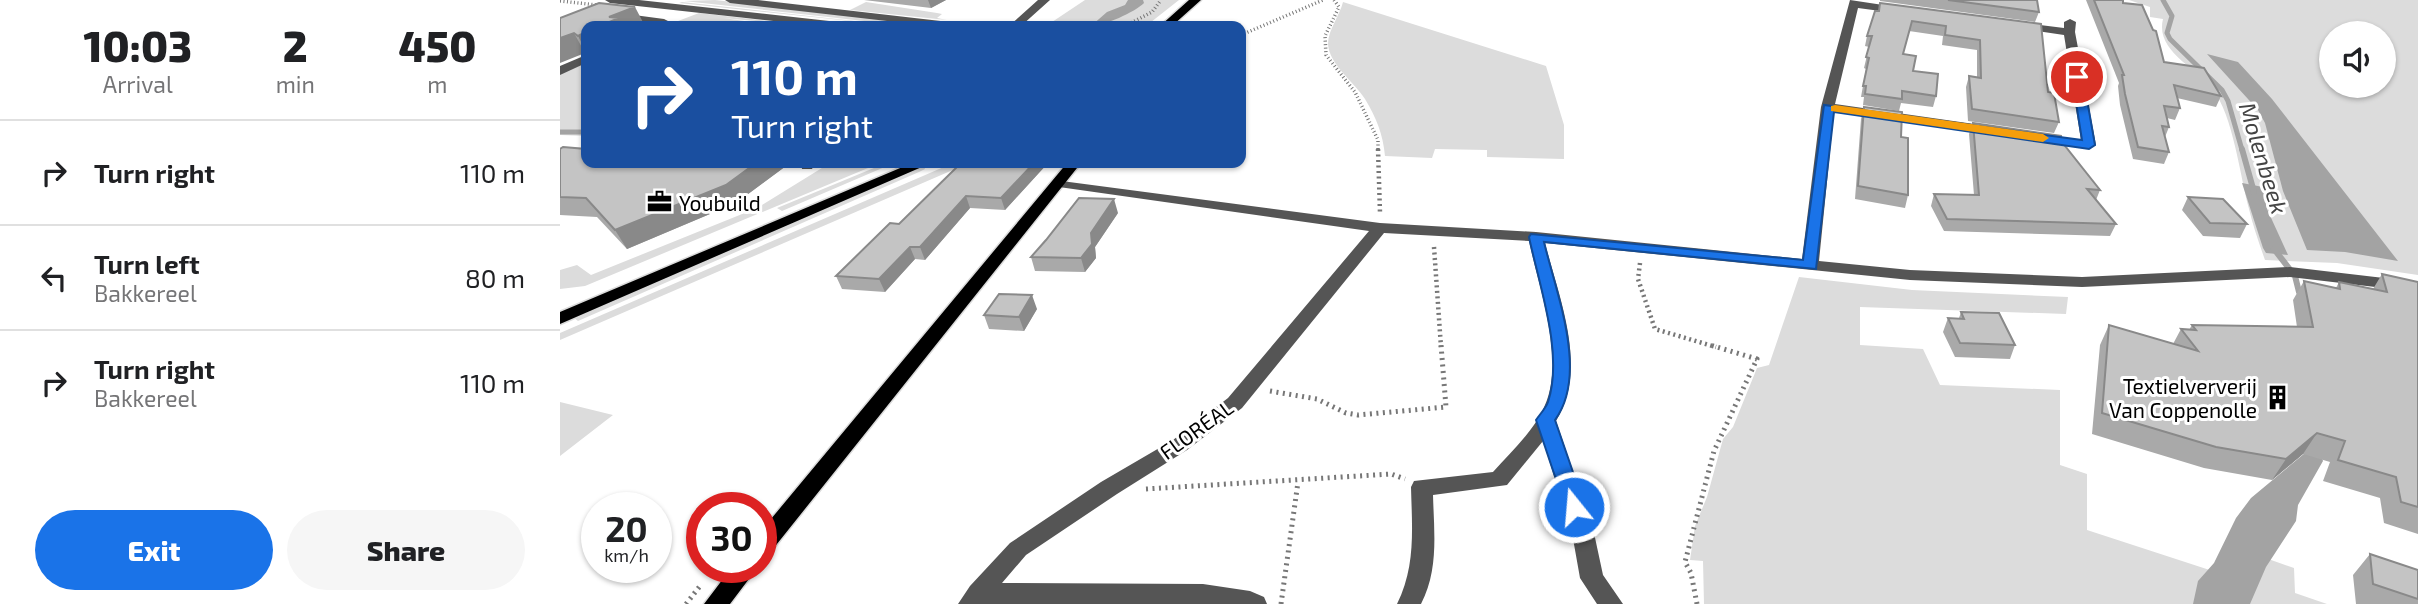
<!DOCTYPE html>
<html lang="en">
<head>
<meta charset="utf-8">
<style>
  body { margin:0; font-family:"Exo 2",sans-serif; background:#f6f6f6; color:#202124; height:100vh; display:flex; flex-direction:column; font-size:26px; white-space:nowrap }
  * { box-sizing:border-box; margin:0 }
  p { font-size:23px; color:#757577 }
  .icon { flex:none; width:38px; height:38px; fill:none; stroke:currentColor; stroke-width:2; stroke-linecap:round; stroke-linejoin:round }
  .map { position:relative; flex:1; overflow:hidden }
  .details { display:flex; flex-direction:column; background:#fff; width:560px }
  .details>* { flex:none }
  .top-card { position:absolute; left:21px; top:21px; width:665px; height:147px; border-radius:14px; box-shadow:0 2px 5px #0004; background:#1a4fa0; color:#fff; overflow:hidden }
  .controls { position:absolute; left:1759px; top:21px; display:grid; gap:14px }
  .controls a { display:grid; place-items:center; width:77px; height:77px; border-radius:50%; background:#fff; box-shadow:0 2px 5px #0004; font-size:35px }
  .speed { position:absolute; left:21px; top:492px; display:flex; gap:14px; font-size:35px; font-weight:700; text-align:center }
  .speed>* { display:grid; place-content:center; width:91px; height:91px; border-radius:50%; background:#fff; box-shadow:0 2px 5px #0004; line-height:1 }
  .speed small { font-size:18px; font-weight:400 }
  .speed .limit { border:10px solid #d22; background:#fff; color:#111 }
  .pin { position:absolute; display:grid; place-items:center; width:60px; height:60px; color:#fff; margin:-30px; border:4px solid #fff; border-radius:50%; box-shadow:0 2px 7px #0007 }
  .me { position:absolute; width:77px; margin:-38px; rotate:343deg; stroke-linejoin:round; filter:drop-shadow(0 0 5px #0008) }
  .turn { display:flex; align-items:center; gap:24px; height:147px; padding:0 35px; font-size:32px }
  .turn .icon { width:91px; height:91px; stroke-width:2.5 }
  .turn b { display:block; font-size:49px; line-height:60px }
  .eta { display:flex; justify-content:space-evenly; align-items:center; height:119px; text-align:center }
  .eta b { font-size:42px; font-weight:800; line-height:49px }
  .button { display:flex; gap:14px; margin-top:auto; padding:14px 35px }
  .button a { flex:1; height:80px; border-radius:42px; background:#1a73e8; color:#fff; font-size:28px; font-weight:800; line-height:80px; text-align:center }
  .button a+a { background:#f6f6f6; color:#202124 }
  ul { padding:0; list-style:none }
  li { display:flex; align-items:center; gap:21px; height:105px; padding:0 35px; border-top:2px solid #e0e0e0 }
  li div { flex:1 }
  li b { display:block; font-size:26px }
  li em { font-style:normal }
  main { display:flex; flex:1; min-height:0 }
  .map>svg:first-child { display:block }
  .green { fill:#dcdcdc; fill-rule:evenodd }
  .water { fill:#a3a3a3 }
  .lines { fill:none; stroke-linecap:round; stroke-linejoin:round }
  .stream-far1 { stroke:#a3a3a3; stroke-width:5 }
  .stream { stroke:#a3a3a3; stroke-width:6 }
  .major-casing { stroke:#dbdbdb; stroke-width:3 }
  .path-far2 { stroke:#777; stroke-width:3.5; stroke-dasharray:1 2.5; stroke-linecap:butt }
  .path-far1 { stroke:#777; stroke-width:4.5; stroke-dasharray:2 3.5; stroke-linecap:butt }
  .path { stroke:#777; stroke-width:5; stroke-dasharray:2 4.5; stroke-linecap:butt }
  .minor { fill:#555; fill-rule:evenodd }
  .major { fill:#000; fill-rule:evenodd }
  .wall { fill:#a9a9a9 }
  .shaded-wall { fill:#898989 }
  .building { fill:#c4c4c4; stroke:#898989; stroke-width:2 }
  .route { fill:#1a73e8; stroke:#114b97; stroke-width:2 }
  .slow { fill:#f59e0b }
  .labels { text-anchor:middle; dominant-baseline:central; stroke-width:6; stroke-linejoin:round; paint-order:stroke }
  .poi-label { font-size:21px; fill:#000; stroke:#fff; text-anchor:start }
  .street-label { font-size:21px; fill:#000; stroke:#fff }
  .water-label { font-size:23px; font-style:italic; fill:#444; stroke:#fff }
</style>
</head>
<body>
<main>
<section class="details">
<div class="eta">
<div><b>10:03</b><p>Arrival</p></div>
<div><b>2</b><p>min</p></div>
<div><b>450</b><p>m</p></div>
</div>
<ul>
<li><svg class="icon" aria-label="right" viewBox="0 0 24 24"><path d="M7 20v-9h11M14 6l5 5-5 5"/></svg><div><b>Turn right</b></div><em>110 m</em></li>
<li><svg class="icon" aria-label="left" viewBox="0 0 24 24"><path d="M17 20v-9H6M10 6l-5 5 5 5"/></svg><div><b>Turn left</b><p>Bakkereel</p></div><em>80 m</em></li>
<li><svg class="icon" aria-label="right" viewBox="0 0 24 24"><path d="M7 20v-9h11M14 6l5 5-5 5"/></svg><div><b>Turn right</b><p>Bakkereel</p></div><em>110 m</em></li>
</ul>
<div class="button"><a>Exit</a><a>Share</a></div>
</section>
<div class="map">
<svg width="1858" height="604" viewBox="0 0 1858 604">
  <rect width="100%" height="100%" fill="#fff"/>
  <path class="green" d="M155 0 386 26H350L124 1Z
    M525 0H619L586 26H486Z
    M1569 0H1858V275L1777 263 1705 260C1699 243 1693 226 1689 209 1680 176 1673 115 1653 90 1636 67 1595 51 1603 19L1590 17V7ZM1771 33H1824V86H1771Z
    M122 2 339 26 119 3Z
    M306 2 377 13 382 14 377 18 387 20 290 10Z
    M783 2 986 66 1004 125V159L927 157V150L875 149 872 158 825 156C823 134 816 117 805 99 794 82 769 64 768 44 768 30 780 15 783 2Z
    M139 13 252 26 163 18 221 26H105Z
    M26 61V136L0 135V73Z
    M270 163H320L25 286 0 289V270L17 265 31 275 197 208Z
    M326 163H334L222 211 217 208Z
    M393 163H409L0 340V333Z
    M364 166 365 169 359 172 18 321 14 318Z
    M1239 277 1352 290 1508 297 1506 314 1300 307V345L1363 349 1380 385 1500 390V465L1527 474V530L1668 576 1683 550 1734 568 1735 593 1767 604H1144L1143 561 1130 560 1135 526 1147 497 1163 439 1173 427 1197 368 1209 365Z
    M0 402 53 415 0 456Z"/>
  <path class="water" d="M568 0H583L584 3C575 12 544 26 531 26L547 12 565 5Z
    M1647 54 1678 62 1712 99 1838 261 1785 252 1747 250 1723 191 1705 123 1698 110Z
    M1682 183 1703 187 1707 209 1728 255 1706 253 1703 248Z
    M1757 443 1763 461 1738 505 1736 521 1706 567 1690 604H1633L1638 581 1654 563 1676 518 1691 498Z"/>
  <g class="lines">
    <path class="stream-far1" d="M1603 0 1612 16 1607 33 1610 39 1662 90 1668 101 1682 150
      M0 132H26"/>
    <path class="stream" d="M1682 149 1694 192
      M1714 249 1735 276 1739 292"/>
    <defs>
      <path id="major" d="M629 0H641L612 26H600Z
        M352 163H371L0 324V312Z
        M507 163H521L209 554 201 557V531Z
        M172 567H198L170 604H144Z"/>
    </defs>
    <use href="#major" class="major-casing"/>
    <path class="path-far2" d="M774 0 779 7 765 36 766 55 795 92 818 140V150
      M0 1 37 5
      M565 26 592 12 601 0
      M681 35 763 0"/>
    <path class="path-far1" d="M818 149 820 213
      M874 247 881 347
      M1080 263 1078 279 1095 329 1156 347"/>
    <path class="path" d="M710 391 757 399 786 413 798 415 886 407 881 345
      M586 489 831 474 845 479
      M126 604 140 586
      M721 604 738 482
      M1137 604 1131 573 1125 562 1154 451 1197 359 1150 345"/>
    <path class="minor" d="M45 0H79L287 23 293 26H259L50 3Z
      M165 0H198L398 23 404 26H371L170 3Z
      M478 0H490L461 26H449Z
      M1290 0 1343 8 1348 11 1343 14 1298 8 1275 104 1435 127 1442 131 1435 135 1274 112 1259 261 1350 270 1522 277 1730 267 1858 282V292L1730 277 1522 287 1350 280 985 243C999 298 1029 368 996 421L1034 533 1043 575 1063 604H1037L1020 578 1012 533 983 441 947 485 873 495C874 533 879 569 861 604H837C856 566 852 528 851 487L854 481 933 472C951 452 975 430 985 405 1005 359 979 288 969 241L824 233 682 408 627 450 557 494 466 555 442 583 643 584 690 591 704 597 707 604H398L410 586 450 543 541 482 613 440 668 398 809 231 499 187 492 183 494 180 820 223 976 232 1242 259 1261 107Z
      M59 13 104 19 110 22 104 25 55 18V14Z
      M1510 19 1516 22 1515 32 1536 145 1529 149 1480 142 1473 138 1480 134 1521 140 1504 35 1457 28 1451 25 1457 22 1504 28V22Z
      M26 55V63L0 75V66Z
      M241 163H255L252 169H242Z"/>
    <use href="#major" class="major"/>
  </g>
  <path class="wall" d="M304 0H386L371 8Z
    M1320 0H1477L1479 12 1475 22 1320 1Z
    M1526 0H1563V3L1604 62 1661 96 1656 107 1617 98 1620 108 1615 120 1607 118 1609 127 1605 137 1609 152 1604 164 1573 159 1560 105 1558 86 1559 83Z
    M1319 11 1481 24 1488 92 1499 122 1494 133 1408 121 1406 87 1409 76 1417 77V50L1382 45 1383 36 1349 31 1343 54 1353 71 1376 96 1373 107 1341 103 1339 111 1303 105 1304 97H1301L1306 69 1304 68 1309 47 1305 46 1307 36Z
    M0 18 85 26H26V54Z
    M1304 107 1341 137 1348 195 1345 208 1295 199 1301 119Z
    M1413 123 1502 142 1540 190 1536 200 1556 224 1550 236 1384 231 1371 206 1374 194 1414 195 1409 134Z
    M0 149 26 163H230L176 203 67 249 37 217 0 215Z
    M488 163 445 210 410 208 365 260 355 259 325 292 282 289 276 276 339 224Z
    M1628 197 1687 224 1680 238 1643 236 1622 210Z
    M558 213 535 247 536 258 525 272 475 271 471 257Z
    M1822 274 1858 282V534L1824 523 1820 498 1763 481 1770 462 1743 454 1712 480 1644 468 1532 434 1540 345 1549 325 1613 344 1621 329 1629 330 1632 325 1737 327 1733 300 1744 281 1776 288 1779 282 1813 289Z
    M477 309 464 331 429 329 424 315Z
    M1401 312 1455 345 1450 359 1395 357 1383 332 1388 318H1399Z
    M1810 554 1858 570V604H1796L1793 575Z"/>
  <path class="shaded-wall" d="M368 0H386L371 8Z
    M75 7 85 26H40L49 17Z
    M26 32V51L18 36Z
    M14 33 25 53 0 63V38Z
    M196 163H230L176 203 67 249 55 230Z
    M474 163H488L445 210 441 198Z
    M406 196 410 208 365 260 360 247Z
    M554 199 558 213 535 247 536 258 525 272 521 258 531 233Z
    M350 247 355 259 325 292 319 279Z
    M472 295 477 309 464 331 459 317Z
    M1757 433 1743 454 1712 480 1726 459Z"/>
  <path class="building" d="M1388 0H1477L1479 12Z
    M1534 0H1563V3L1582 5 1593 30 1596 31 1604 62 1644 68 1661 96 1614 85 1620 108 1604 106 1609 127 1602 126 1609 152 1578 147 1565 94 1562 75H1564Z
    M39 3 75 7 49 17 59 18 40 26H26V32L18 36 14 33 0 38V18Z
    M1320 3 1481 24 1488 92 1494 93 1499 122 1412 109 1409 76 1421 78 1420 40 1385 35 1386 26 1352 21 1343 54 1356 56 1353 71 1378 74 1376 96 1342 91V99L1305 94 1306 86H1303L1309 58 1306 57 1312 36H1307L1315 11H1319Z
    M1304 107 1342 112 1341 137 1348 138V195L1298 186Z
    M1413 123 1501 136 1502 142 1540 190 1527 189 1556 224 1387 219 1374 194 1419 195Z
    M3 147 26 149V163H196L166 185 55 230 26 198 0 197V149Z
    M401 163H474L441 198 406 196 360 247H350L319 279 276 276 330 223 339 224Z
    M1628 197 1663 199 1687 224 1650 223Z
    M519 198 554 199 531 233 532 244 521 258 471 257 486 240Z
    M1822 274 1858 282V507L1841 502 1836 477 1778 460 1785 441 1757 433 1726 459 1656 447 1542 413 1549 325 1638 351 1621 329 1636 330 1632 325 1753 327 1744 281 1780 289 1779 282 1827 292Z
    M439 294 472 295 459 317 424 315Z
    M1401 312 1439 313 1455 345 1400 343 1388 318 1404 319Z
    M1810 554 1858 570V599L1813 584Z"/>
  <path class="route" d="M1517 74 1523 77 1535 145 1529 149 1274 112 1256 269 984 242C996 293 1029 374 995 420L1025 507 1022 512 1014 515 1007 512 976 420C980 414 986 408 988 402 1004 354 979 285 969 237L971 234 1243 260 1264 105 1522 140 1512 77Z"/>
  <path class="slow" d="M1275 105 1483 134 1489 138 1483 142 1271 111V106Z"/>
  <defs>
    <symbol id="office-bare" viewBox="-9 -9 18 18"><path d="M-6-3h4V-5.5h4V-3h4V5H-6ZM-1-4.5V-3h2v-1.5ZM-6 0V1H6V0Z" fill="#000" stroke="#fff" stroke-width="2.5" paint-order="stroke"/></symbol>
    <symbol id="building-bare" viewBox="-9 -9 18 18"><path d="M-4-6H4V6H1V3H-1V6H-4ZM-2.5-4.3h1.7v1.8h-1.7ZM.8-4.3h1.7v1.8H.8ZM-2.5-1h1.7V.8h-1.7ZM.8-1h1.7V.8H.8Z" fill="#000" stroke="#fff" stroke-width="2.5" paint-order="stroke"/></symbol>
  </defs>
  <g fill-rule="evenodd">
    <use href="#office-bare" x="82" y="184" width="35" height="35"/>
    <use href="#building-bare" x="1700" y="380" width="35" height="35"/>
  </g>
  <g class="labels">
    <g class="poi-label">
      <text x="119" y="202">Youbuild</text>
      <text x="1697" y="385" text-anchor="end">Textielververij<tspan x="1697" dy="24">Van Coppenolle</tspan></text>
    </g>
    <g class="street-label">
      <text transform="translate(636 429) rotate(-36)">FLORÉAL</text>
    </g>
    <g class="water-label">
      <text transform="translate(1704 158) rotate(73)">Molenbeek</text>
    </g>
  </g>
</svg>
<div class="controls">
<a><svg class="icon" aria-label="sound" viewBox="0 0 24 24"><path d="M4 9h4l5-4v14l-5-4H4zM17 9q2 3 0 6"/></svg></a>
</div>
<div class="speed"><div>20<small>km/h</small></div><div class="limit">30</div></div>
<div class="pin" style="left:1517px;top:77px;background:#d93025"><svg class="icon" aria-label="arrive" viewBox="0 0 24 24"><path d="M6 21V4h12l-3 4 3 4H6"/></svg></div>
<svg class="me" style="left:1014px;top:507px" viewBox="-20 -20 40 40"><circle r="17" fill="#1a73e8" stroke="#fff" stroke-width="3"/><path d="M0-11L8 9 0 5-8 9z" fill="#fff"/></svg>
<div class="top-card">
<div class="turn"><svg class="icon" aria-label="right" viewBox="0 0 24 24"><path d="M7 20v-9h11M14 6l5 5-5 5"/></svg><div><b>110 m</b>Turn right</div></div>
</div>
</div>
</main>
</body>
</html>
